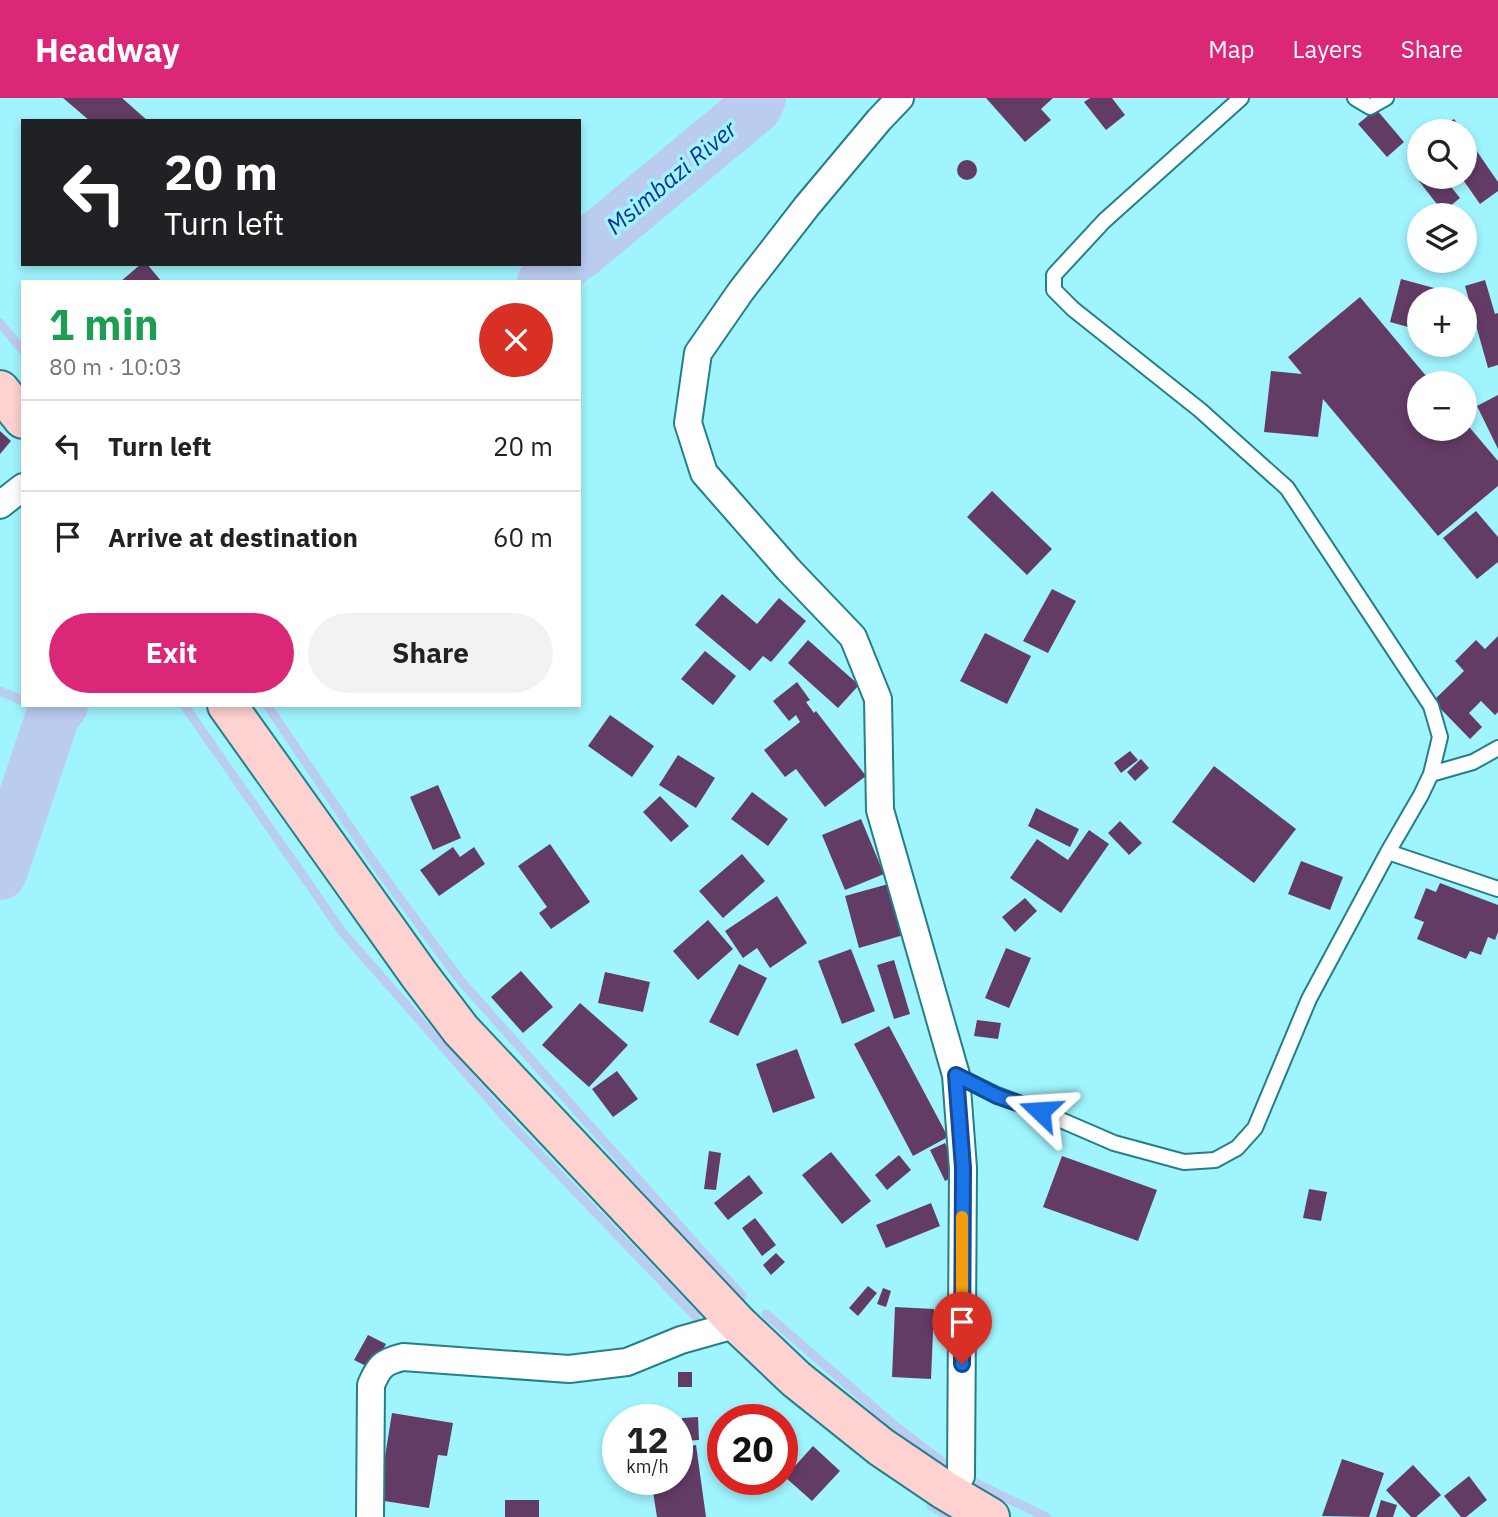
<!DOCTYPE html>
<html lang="en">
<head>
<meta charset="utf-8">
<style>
  body { margin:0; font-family:"IBM Plex Sans",sans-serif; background:#f2f2f2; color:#222; height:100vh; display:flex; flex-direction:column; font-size:26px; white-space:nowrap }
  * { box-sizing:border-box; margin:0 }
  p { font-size:23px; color:#767676 }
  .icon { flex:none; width:38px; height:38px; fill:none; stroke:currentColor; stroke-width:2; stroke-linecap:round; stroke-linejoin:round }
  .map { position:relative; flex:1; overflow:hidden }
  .sheet { position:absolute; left:21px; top:182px; width:560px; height:427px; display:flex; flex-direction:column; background:#fff; border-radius:0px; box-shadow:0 4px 10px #0003 }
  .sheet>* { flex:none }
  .banner { position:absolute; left:21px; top:21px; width:560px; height:147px; border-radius:0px; box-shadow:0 4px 10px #0003; background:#202124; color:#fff; overflow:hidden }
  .controls { position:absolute; left:1407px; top:21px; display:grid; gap:14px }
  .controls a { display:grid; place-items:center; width:70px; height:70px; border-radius:50%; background:#fff; box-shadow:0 4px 10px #0003; font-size:35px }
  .speed { position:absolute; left:602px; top:1306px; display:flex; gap:14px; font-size:35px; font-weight:700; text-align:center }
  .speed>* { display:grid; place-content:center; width:91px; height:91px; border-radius:50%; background:#fff; box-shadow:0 4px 10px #0003; line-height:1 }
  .speed small { font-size:18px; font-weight:400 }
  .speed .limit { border:10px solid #d22; background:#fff; color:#111 }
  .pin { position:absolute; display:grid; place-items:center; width:60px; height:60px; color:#fff; margin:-72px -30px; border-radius:50% 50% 50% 0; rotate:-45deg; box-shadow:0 0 7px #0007 }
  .pin .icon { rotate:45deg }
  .me { position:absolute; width:77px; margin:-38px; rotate:290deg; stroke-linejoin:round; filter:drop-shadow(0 0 5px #0008) }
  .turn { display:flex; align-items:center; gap:24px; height:147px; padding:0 28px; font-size:32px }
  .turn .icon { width:91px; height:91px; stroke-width:2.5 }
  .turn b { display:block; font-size:49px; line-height:60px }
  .round { display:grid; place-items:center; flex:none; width:74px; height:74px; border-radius:37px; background:#f2f2f2 }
  .headline { display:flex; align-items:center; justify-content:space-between; height:119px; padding:0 28px }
  h1 { font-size:42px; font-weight:700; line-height:52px; color:#1e9e55 }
  .action { display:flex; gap:14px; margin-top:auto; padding:14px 28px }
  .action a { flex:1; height:80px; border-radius:42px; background:#db2777; color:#fff; font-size:28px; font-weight:700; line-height:80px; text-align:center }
  .action a+a { background:#f2f2f2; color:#222 }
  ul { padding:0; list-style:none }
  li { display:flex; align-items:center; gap:21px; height:91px; padding:0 28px; border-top:2px solid #e0e0e0 }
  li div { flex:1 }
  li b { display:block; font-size:26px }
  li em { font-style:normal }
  header { display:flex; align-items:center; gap:42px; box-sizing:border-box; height:98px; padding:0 35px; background:#db2777; color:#fff }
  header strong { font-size:33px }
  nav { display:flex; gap:38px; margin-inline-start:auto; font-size:24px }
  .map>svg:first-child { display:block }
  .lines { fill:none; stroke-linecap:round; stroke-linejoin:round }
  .stream { stroke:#bbccf1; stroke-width:9 }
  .river { stroke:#bbccf1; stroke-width:54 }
  .building { fill:#633c65 }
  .service-casing { stroke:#257f89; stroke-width:18 }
  .minor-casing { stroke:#257f89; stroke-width:30 }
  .secondary-casing { stroke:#257f89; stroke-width:42 }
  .service { stroke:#fff; stroke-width:14 }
  .minor { stroke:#fff; stroke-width:26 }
  .secondary { stroke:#fdd2d0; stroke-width:38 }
  .route-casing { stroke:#114b97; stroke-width:18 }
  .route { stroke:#1a73e8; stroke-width:12 }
  .slow { stroke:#f59e0b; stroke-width:12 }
  .labels { text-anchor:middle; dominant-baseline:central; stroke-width:7; stroke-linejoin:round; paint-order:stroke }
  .water-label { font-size:24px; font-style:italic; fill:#133195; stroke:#a0f4fe }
</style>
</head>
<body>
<header>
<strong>Headway</strong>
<nav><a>Map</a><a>Layers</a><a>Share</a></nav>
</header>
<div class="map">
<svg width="1498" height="1419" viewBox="0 0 1498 1419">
  <rect width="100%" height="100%" fill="#a0f4fe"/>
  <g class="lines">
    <path class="stream" d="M0 225 23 253
      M0 593 23 603
      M32 607 53 617
      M184 607 343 835 509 1024 696 1219
      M267 607 379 772 460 882 742 1198
      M766 1216 894 1327 961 1378 1046 1419
      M931 1408 950 1419"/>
    <path class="river" d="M579 155 755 9 759 0
      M544 184 565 166
      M0 775 53 617 61 607"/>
  </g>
  <path class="building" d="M63 0H122L148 23H90Z
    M986 0H1053L1041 11 1051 22 1025 44Z
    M1090 0H1112L1125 17 1106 32 1084 4Z
    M1376 11 1404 44 1387 59 1358 26Z
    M1454 21 1463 33H1436Z
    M1465 36 1498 84V93L1480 106 1461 79H1465Z
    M957 72a10 10 0 1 1 20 0a10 10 0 1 1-20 0Z
    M1425 79H1443L1460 100 1443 114 1419 83Z
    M141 166H147L162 184H120Z
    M1401 181 1445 193 1443 201H1419V232L1390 224Z
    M1485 182 1495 216 1498 215V267L1488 270 1465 188Z
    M1360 199 1432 285H1419V331H1465V324L1498 363V388L1438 438 1323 301 1318 339 1264 334 1271 273 1302 276 1288 259Z
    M1498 297V351L1477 308Z
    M0 333 11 343 0 356Z
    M992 393 1052 451 1027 477 967 419Z
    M1476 413 1498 439V464L1477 481 1443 440Z
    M1052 491 1076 503 1048 555 1023 543Z
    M722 496 757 526 779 500 806 523 771 564 763 558 750 573 695 527Z
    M985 535 1031 558 1007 606 960 583Z
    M1498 538V614L1495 617 1481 603 1469 615 1482 629 1470 641 1433 603 1464 573 1455 563 1476 542 1485 551Z
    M808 542 859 587 838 610 788 565Z
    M705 553 736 578 713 607 681 581Z
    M797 584 810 602 806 604 814 615 816 613 866 678 825 709 796 671 785 679 764 652 800 624 796 617 789 623 773 603Z
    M610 617 654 648 632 679 588 648Z
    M1130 653 1138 662 1121 675 1114 665Z
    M678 657 715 680 696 710 659 687Z
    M1141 661 1149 670 1135 683 1127 674Z
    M1214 668 1296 731 1254 785 1172 724Z
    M438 687 461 740 433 752 410 699Z
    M752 694 788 721 768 748 731 721Z
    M660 698 689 728 671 744 643 714Z
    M1036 710 1079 731 1070 749 1028 728Z
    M861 721 884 776 845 792 822 737Z
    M1120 723 1142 745 1129 757 1108 735Z
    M1089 732 1109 746 1061 815 1010 780 1037 741 1068 762Z
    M550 746 590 804 551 831 539 815 547 809 518 768Z
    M453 749 460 759 474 749 485 766 439 798 420 772Z
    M742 756 765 783 723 820 699 793Z
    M1301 763 1343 779 1330 812 1288 796Z
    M892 785 907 836 859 850 845 798Z
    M1440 785 1498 807V834L1495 842 1488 839 1481 857 1470 853 1466 861 1417 841 1424 824 1414 820 1426 790 1436 794Z
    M777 798 807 845 770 870 757 850 743 860 725 833Z
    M1025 800 1037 813 1015 834 1002 819Z
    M708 822 733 851 698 882 673 853Z
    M1006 850 1031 860 1009 910 985 900Z
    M851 851 875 913 842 926 818 863Z
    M894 862 910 916 894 921 877 867Z
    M739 866 767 880 738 938 709 924Z
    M521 873 553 909 523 935 491 899Z
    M605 874 650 884 643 914 598 905Z
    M580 905 628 947 589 989 542 947Z
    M977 922 1001 925 998 941 974 938Z
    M889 928 948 1039 913 1058 854 946Z
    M797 951 815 1000 773 1015 756 966Z
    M617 973 638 1001 613 1019 592 991Z
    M945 1045 960 1076 945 1083 930 1052Z
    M709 1053 721 1055 716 1092 704 1091Z
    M831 1054 871 1103 842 1126 802 1077Z
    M899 1057 911 1072 887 1092 875 1077Z
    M1062 1058 1157 1092 1138 1143 1043 1109Z
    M749 1077 763 1095 728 1122 714 1105Z
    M1309 1091 1327 1094 1321 1123 1303 1120Z
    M931 1105 940 1128 886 1150 876 1127Z
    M755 1120 776 1147 762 1158 742 1130Z
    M776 1155 785 1164 771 1177 763 1167Z
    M868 1188 877 1195 858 1218 849 1210Z
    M883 1190 891 1193 886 1209 877 1206Z
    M895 1209 934 1211 931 1281 892 1279Z
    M368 1237 386 1246 372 1271 354 1262Z
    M678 1274H692V1289H678Z
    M392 1315 453 1325 447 1358 438 1357 429 1410 378 1402Z
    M698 1319 699 1342 683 1343 682 1320Z
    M696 1347 706 1419H657L651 1381H677V1350Z
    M813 1348 840 1373 812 1403 785 1379Z
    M1342 1361 1384 1375 1369 1419 1322 1418Z
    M1413 1367 1441 1397 1416 1419H1411L1386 1392Z
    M1469 1378 1487 1402 1466 1419H1461L1444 1398Z
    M505 1402H539V1419H505Z
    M1381 1402 1397 1407 1393 1419H1376Z"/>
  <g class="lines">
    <defs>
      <path id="service" d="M1355 0 1370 9 1386 0
        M1431 676 1473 664 1498 650
        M1388 754 1498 791
        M956 977 997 997 1040 1013 1114 1045 1184 1064 1215 1062 1237 1050 1255 1030 1309 901 1388 754 1421 697 1431 676 1440 639 1431 608 1287 390 1200 312 1073 211 1054 192V177L1104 123 1241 0"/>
      <path id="minor" d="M900 0 879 22 807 108 741 193 698 255 688 325 704 375 788 471 853 539 878 601 880 712 956 977 963 1070 961 1378 946 1393
        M0 407 23 389
        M370 1419 371 1287C379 1268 383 1264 403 1259L569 1271 627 1264 681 1242 738 1226"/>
      <path id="secondary" d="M0 292 23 321
        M227 607 420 878 461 932 738 1226 796 1281 881 1349 946 1393 990 1419"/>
    </defs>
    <use href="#service" class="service-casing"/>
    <use href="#minor" class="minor-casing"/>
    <use href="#secondary" class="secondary-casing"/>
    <use href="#service" class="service"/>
    <use href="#minor" class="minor"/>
    <use href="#secondary" class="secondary"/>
  </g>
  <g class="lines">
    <defs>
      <path id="route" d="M962 1266 963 1070 956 977 997 998 1040 1013"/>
    </defs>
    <use href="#route" class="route-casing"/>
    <use href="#route" class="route"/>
    <path class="slow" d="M962 1195V1119"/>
  </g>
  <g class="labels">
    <g class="water-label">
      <text transform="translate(671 79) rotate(-40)">Msimbazi River</text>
    </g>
  </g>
</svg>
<div class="controls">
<a><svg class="icon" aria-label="search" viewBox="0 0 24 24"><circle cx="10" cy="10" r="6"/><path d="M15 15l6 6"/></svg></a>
<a><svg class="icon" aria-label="layers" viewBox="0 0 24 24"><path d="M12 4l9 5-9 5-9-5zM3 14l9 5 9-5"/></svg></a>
<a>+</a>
<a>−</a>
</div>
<div class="speed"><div>12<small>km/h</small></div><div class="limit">20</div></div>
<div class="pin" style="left:962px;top:1266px;background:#d93025"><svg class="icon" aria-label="arrive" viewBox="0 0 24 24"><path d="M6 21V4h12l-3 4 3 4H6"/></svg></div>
<svg class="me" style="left:1040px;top:1013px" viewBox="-20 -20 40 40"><path d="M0-17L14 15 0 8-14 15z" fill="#1a73e8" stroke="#fff" stroke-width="4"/></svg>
<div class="banner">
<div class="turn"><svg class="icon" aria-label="left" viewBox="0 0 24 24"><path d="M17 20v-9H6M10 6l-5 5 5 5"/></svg><div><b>20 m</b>Turn left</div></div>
</div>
<section class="sheet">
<div class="headline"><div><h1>1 min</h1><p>80 m · 10:03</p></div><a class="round" style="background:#d93025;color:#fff"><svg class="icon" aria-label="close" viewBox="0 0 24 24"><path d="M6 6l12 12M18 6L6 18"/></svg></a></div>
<ul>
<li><svg class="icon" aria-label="left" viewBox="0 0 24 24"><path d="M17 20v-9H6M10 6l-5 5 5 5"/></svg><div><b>Turn left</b></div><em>20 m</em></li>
<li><svg class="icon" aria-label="arrive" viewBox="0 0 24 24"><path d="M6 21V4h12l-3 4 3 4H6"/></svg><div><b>Arrive at destination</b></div><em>60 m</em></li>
</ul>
<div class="action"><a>Exit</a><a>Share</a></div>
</section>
</div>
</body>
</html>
